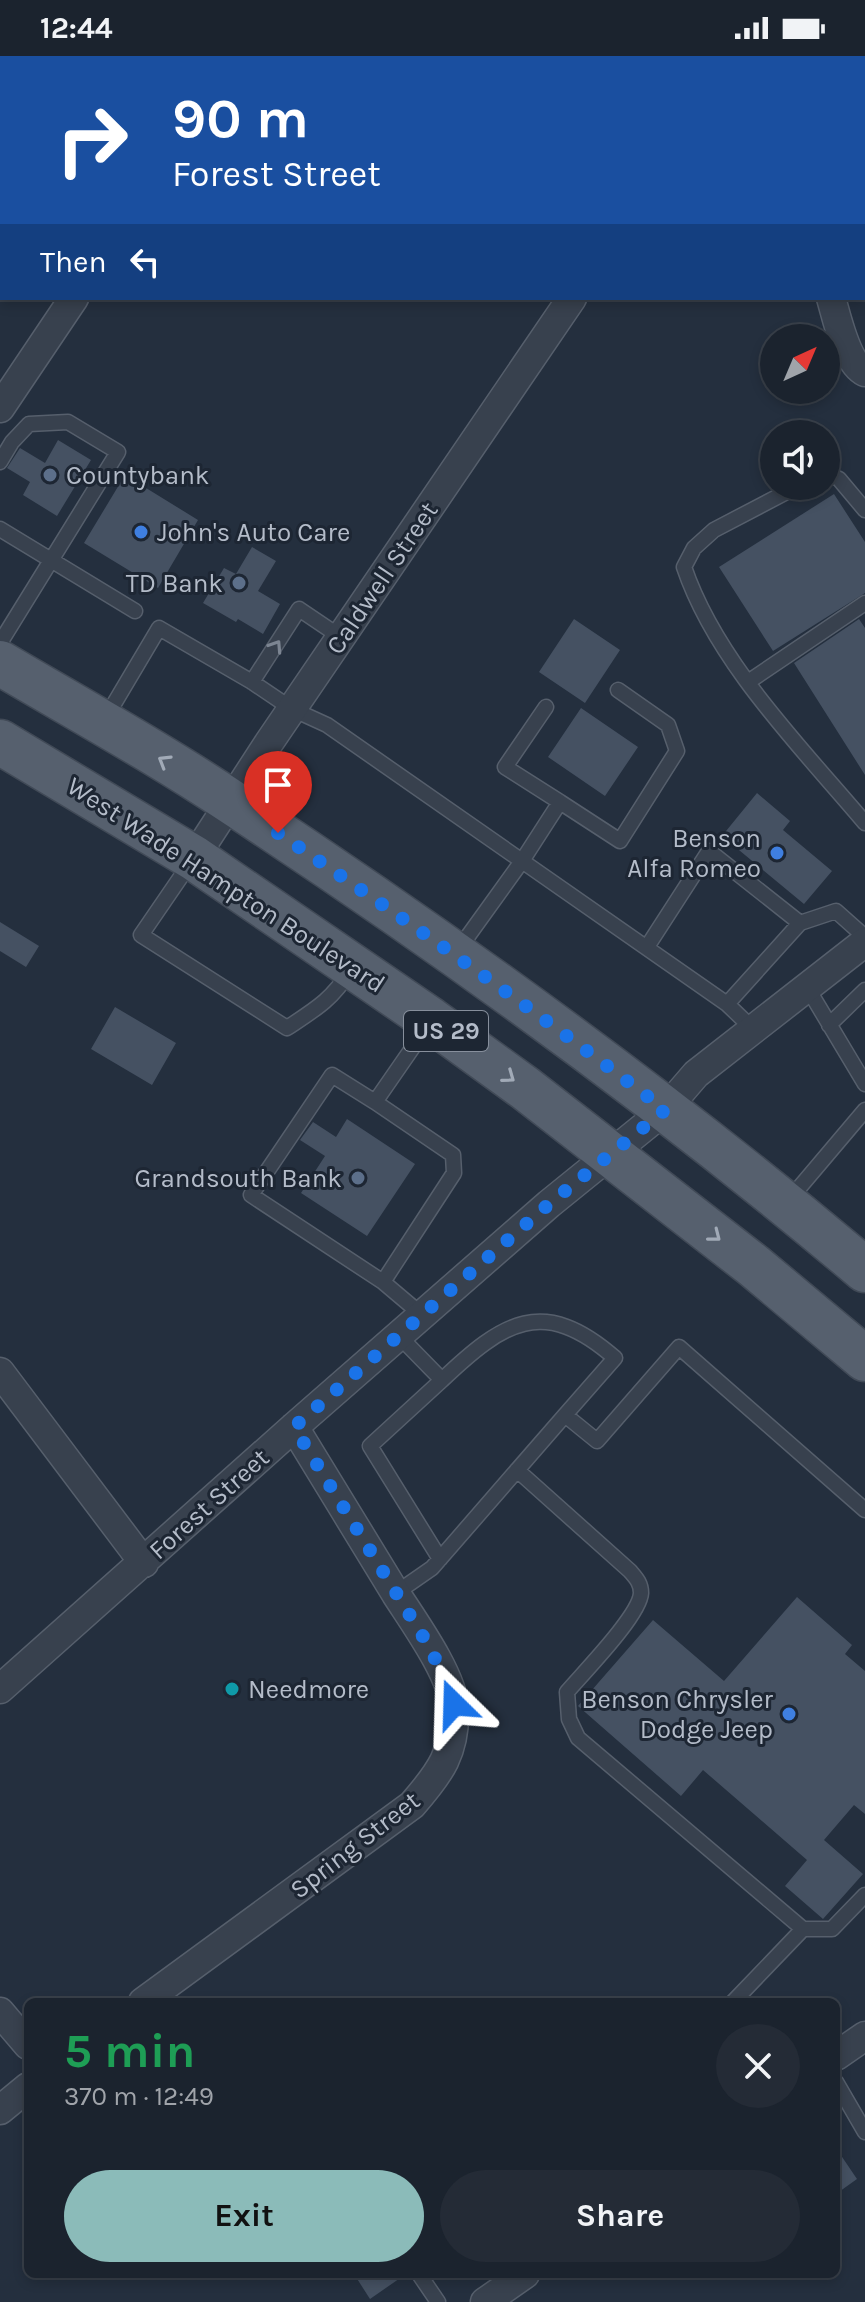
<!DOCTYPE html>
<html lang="en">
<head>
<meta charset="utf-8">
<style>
  body { margin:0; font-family:Karla,sans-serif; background:#242b36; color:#f1f3f6; height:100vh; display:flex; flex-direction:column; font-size:30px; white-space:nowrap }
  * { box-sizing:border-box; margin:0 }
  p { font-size:26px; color:#a0a4aa }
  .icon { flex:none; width:44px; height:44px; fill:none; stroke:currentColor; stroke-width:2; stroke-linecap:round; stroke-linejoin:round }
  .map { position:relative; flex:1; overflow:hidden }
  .side { position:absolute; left:24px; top:1942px; width:816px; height:280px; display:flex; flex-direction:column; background:#1b232e; border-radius:12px; box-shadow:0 4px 12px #0003,0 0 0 2px #39404a }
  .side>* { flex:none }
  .guide { position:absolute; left:0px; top:0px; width:866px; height:244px; box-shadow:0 4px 12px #0003,0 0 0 2px #39404a; background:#1a4fa0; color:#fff; overflow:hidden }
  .needle { width:52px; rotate:44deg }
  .controls { position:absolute; left:760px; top:268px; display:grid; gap:16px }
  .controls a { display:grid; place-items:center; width:80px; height:80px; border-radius:50%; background:#1b232e; box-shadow:0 4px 12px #0003,0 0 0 2px #39404a; font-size:40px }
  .pin { position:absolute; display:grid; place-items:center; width:68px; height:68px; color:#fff; margin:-82px -34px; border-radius:50% 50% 50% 0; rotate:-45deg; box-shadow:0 0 8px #0007 }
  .pin .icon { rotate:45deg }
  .me { position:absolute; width:88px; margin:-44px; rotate:338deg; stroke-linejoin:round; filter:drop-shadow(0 0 6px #0008) }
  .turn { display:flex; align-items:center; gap:28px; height:168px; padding:0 40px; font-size:36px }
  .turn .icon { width:104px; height:104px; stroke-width:2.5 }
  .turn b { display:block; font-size:56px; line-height:68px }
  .then { display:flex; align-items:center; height:76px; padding:0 40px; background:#0003; gap:16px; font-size:30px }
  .round { display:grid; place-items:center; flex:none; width:84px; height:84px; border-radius:42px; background:#242b36 }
  .headline { display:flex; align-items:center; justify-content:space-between; height:136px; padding:0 40px }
  h1 { font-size:48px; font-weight:700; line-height:60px; color:#1e9e55 }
  .button { display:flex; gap:16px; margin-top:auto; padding:16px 40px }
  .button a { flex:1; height:92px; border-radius:48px; background:#8bbbb9; color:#111; font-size:32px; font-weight:700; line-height:92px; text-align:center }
  .button a+a { background:#242b36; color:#f1f3f6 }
  .status { display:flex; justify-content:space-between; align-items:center; height:56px; padding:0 40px; background:#1b232e; direction:ltr }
  .status svg { height:22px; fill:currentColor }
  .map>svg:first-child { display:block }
  .building { fill:#455162 }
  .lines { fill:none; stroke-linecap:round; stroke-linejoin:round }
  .service-casing { stroke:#565f6c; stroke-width:17 }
  .minor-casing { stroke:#565f6c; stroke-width:31 }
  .primary-casing { stroke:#414a57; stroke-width:47 }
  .service { stroke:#38414e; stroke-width:14 }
  .minor { stroke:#38414e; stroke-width:28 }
  .primary { stroke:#56606e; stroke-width:44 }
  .oneway { stroke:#7c8592 }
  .oneway2 { stroke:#a1aab7 }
  .route { stroke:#1a73e8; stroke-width:14; stroke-dasharray:0 25.2 }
  .service-dot { fill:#5c6f8a; stroke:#1d2633; stroke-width:3 }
  .shop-dot { fill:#3f7fe0; stroke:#1d2633; stroke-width:3 }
  .culture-dot { fill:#0f9aa8; stroke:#1d2633; stroke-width:3 }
  .labels { text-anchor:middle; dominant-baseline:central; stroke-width:6; stroke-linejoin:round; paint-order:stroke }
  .shield { fill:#1d2633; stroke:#878f9c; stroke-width:2 }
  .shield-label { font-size:24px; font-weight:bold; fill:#b4bcc9 }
  .poi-label { font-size:26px; fill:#b4bcc9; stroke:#1d2633; text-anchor:end }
  .street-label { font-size:26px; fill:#b4bcc9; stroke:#1d2633 }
</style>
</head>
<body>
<div class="status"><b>12:44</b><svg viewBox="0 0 49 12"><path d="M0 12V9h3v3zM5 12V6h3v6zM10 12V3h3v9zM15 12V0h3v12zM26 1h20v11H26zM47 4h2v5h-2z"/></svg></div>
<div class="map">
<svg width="865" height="2246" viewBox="0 0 865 2246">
  <rect width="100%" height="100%" fill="#242f3e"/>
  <path class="building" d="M58 384 91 404 57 460 23 439 30 426 7 412 20 392 45 407Z
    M125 419 198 464 158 532 84 487Z
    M834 438 865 486V537L773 595 719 511Z
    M252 491 276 505 258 535 280 548 263 578 238 563 236 566 203 547 224 512 236 518Z
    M574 563 620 594 585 647 539 616Z
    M859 563 865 572V719L794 607Z
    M581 652 638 691 605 740 548 701Z
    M757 737 790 765 783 774 832 815 804 848 722 780Z
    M0 866 39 890 26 911 0 895Z
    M115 951 176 987 152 1029 91 993Z
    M347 1063 415 1108 367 1180 301 1137 325 1100 300 1084 313 1066 336 1081Z
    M797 1541 852 1589 845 1598 865 1615V1758L854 1749 824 1784 863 1818 823 1863 785 1830 807 1804 703 1714 681 1740 578 1650 653 1564 724 1625Z
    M836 2092 857 2123 836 2138Z
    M354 2218H406L370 2243Z"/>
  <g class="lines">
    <defs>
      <path id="service" d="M864 58H865
        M0 406 12 386 29 368 68 366 118 396 0 587
        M826 417 839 423 865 454
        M798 430 714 474 694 492 684 511C716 606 801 691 865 767
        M0 473 135 555
        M252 626 299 553 342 582
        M748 626 865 547
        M546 651 505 711 560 746
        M105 663 159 572 252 626 292 653 327 669 727 948 753 973
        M191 806 141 879 287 972C314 954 332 944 349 916
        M647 891 709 795 800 867 836 855 865 881
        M458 894 522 805 560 746 620 785 677 695 668 669 618 634
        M807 931 865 1028
        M727 948 800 867
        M829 969 865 934
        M375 1046 332 1019 251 1139 383 1226
        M788 1145 865 1054
        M422 1259 383 1226 454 1117 453 1099 375 1046 429 968
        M399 1280 442 1324C503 1266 543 1239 615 1302L565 1359
        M517 1414 630 1515C636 1522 641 1527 641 1537 640 1559 584 1616 567 1636L569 1663 578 1682 803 1873
        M440 1503 370 1390 442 1324
        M396 1537 432 1512 565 1359 597 1385 679 1291 865 1454
        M733 1946 803 1873H832L865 1839
        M836 2026 865 2076
        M419 2218 438 2246"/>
      <path id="minor" d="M59 0 62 2
        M236 2 238 0
        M735 2 736 0
        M831 242C837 262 846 307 865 316
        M0 352 74 242
        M194 802 268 688 572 242
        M0 1316 144 1507
        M0 1633 294 1371 549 1148 665 1054 696 1018 865 886
        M143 1946 412 1749C440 1717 456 1696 454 1651 453 1620 414 1566 396 1538 362 1482 328 1427 294 1371
        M0 1956 28 1989
        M836 2000 865 1980
        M0 2054 28 2031
        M485 2246 525 2218"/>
      <path id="primary" d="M0 607C78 653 158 697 233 747 452 891 665 1045 865 1214
        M0 686 194 802 431 964 525 1032 754 1210 865 1303"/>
    </defs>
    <use href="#service" class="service-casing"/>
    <use href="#minor" class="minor-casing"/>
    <use href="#primary" class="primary-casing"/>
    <use href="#service" class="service"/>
    <use href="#minor" class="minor"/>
    <use href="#primary" class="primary"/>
  </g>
  <defs><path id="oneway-chevron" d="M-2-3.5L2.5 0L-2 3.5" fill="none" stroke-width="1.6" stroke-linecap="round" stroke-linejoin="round" transform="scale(2)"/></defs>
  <use class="oneway" href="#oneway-chevron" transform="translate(276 590) rotate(-57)"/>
  <g class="oneway2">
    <use href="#oneway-chevron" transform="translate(164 705) rotate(-149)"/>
    <use href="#oneway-chevron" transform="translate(509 1021) rotate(36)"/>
    <use href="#oneway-chevron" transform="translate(715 1180) rotate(38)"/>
  </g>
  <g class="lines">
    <path class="route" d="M278 777C409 866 539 957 665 1054L549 1148 294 1371 427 1587 448 1628 454 1648"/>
  </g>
  <g class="service-dot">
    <circle cx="50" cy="419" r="8"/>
    <circle cx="239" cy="527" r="8"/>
    <circle cx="358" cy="1122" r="8"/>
  </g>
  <g class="shop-dot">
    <circle cx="141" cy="476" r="8"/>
    <circle cx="777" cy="797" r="8"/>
    <circle cx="789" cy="1658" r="8"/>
  </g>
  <circle class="culture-dot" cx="232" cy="1633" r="8"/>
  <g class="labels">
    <rect class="shield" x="404" y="955" width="84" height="40" rx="6"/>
    <g class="shield-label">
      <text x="446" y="975">US 29</text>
    </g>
    <g class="poi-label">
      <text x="66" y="419" text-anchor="start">Countybank</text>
      <text x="157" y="476" text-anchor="start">John's Auto Care</text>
      <text x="223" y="527">TD Bank</text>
      <text x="761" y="782">Benson<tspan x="761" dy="30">Alfa Romeo</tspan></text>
      <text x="342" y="1122">Grandsouth Bank</text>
      <text x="248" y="1633" text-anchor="start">Needmore</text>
      <text x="773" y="1643">Benson Chrysler<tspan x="773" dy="30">Dodge Jeep</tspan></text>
    </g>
    <g class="street-label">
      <text transform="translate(382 522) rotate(-56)">Caldwell Street</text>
      <text transform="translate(226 829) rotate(33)">West Wade Hampton Boulevard</text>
      <text transform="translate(209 1448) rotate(-42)">Forest Street</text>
      <text transform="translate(355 1789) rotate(-38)">Spring Street</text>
    </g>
  </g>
</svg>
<div class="controls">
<a><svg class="needle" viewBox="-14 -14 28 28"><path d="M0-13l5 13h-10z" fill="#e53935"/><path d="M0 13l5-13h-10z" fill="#a0a4aa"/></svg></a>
<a><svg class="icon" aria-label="sound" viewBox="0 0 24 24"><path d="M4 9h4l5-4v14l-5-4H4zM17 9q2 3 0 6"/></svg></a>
</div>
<div class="pin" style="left:278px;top:777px;background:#d93025"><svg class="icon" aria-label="arrive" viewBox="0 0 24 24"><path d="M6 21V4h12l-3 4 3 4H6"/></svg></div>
<svg class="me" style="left:454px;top:1648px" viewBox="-20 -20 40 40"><path d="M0-17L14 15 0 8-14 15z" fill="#1a73e8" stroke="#fff" stroke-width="4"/></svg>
<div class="guide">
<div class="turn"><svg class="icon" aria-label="right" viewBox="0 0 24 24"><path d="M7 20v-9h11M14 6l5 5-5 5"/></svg><div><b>90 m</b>Forest Street</div></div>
<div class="then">Then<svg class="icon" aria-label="left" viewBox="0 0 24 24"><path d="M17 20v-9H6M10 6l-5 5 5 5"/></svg></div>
</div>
<section class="side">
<div class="headline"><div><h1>5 min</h1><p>370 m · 12:49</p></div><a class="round"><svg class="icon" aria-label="close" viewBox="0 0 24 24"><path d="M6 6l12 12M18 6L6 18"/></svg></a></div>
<div class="button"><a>Exit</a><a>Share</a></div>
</section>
</div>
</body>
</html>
